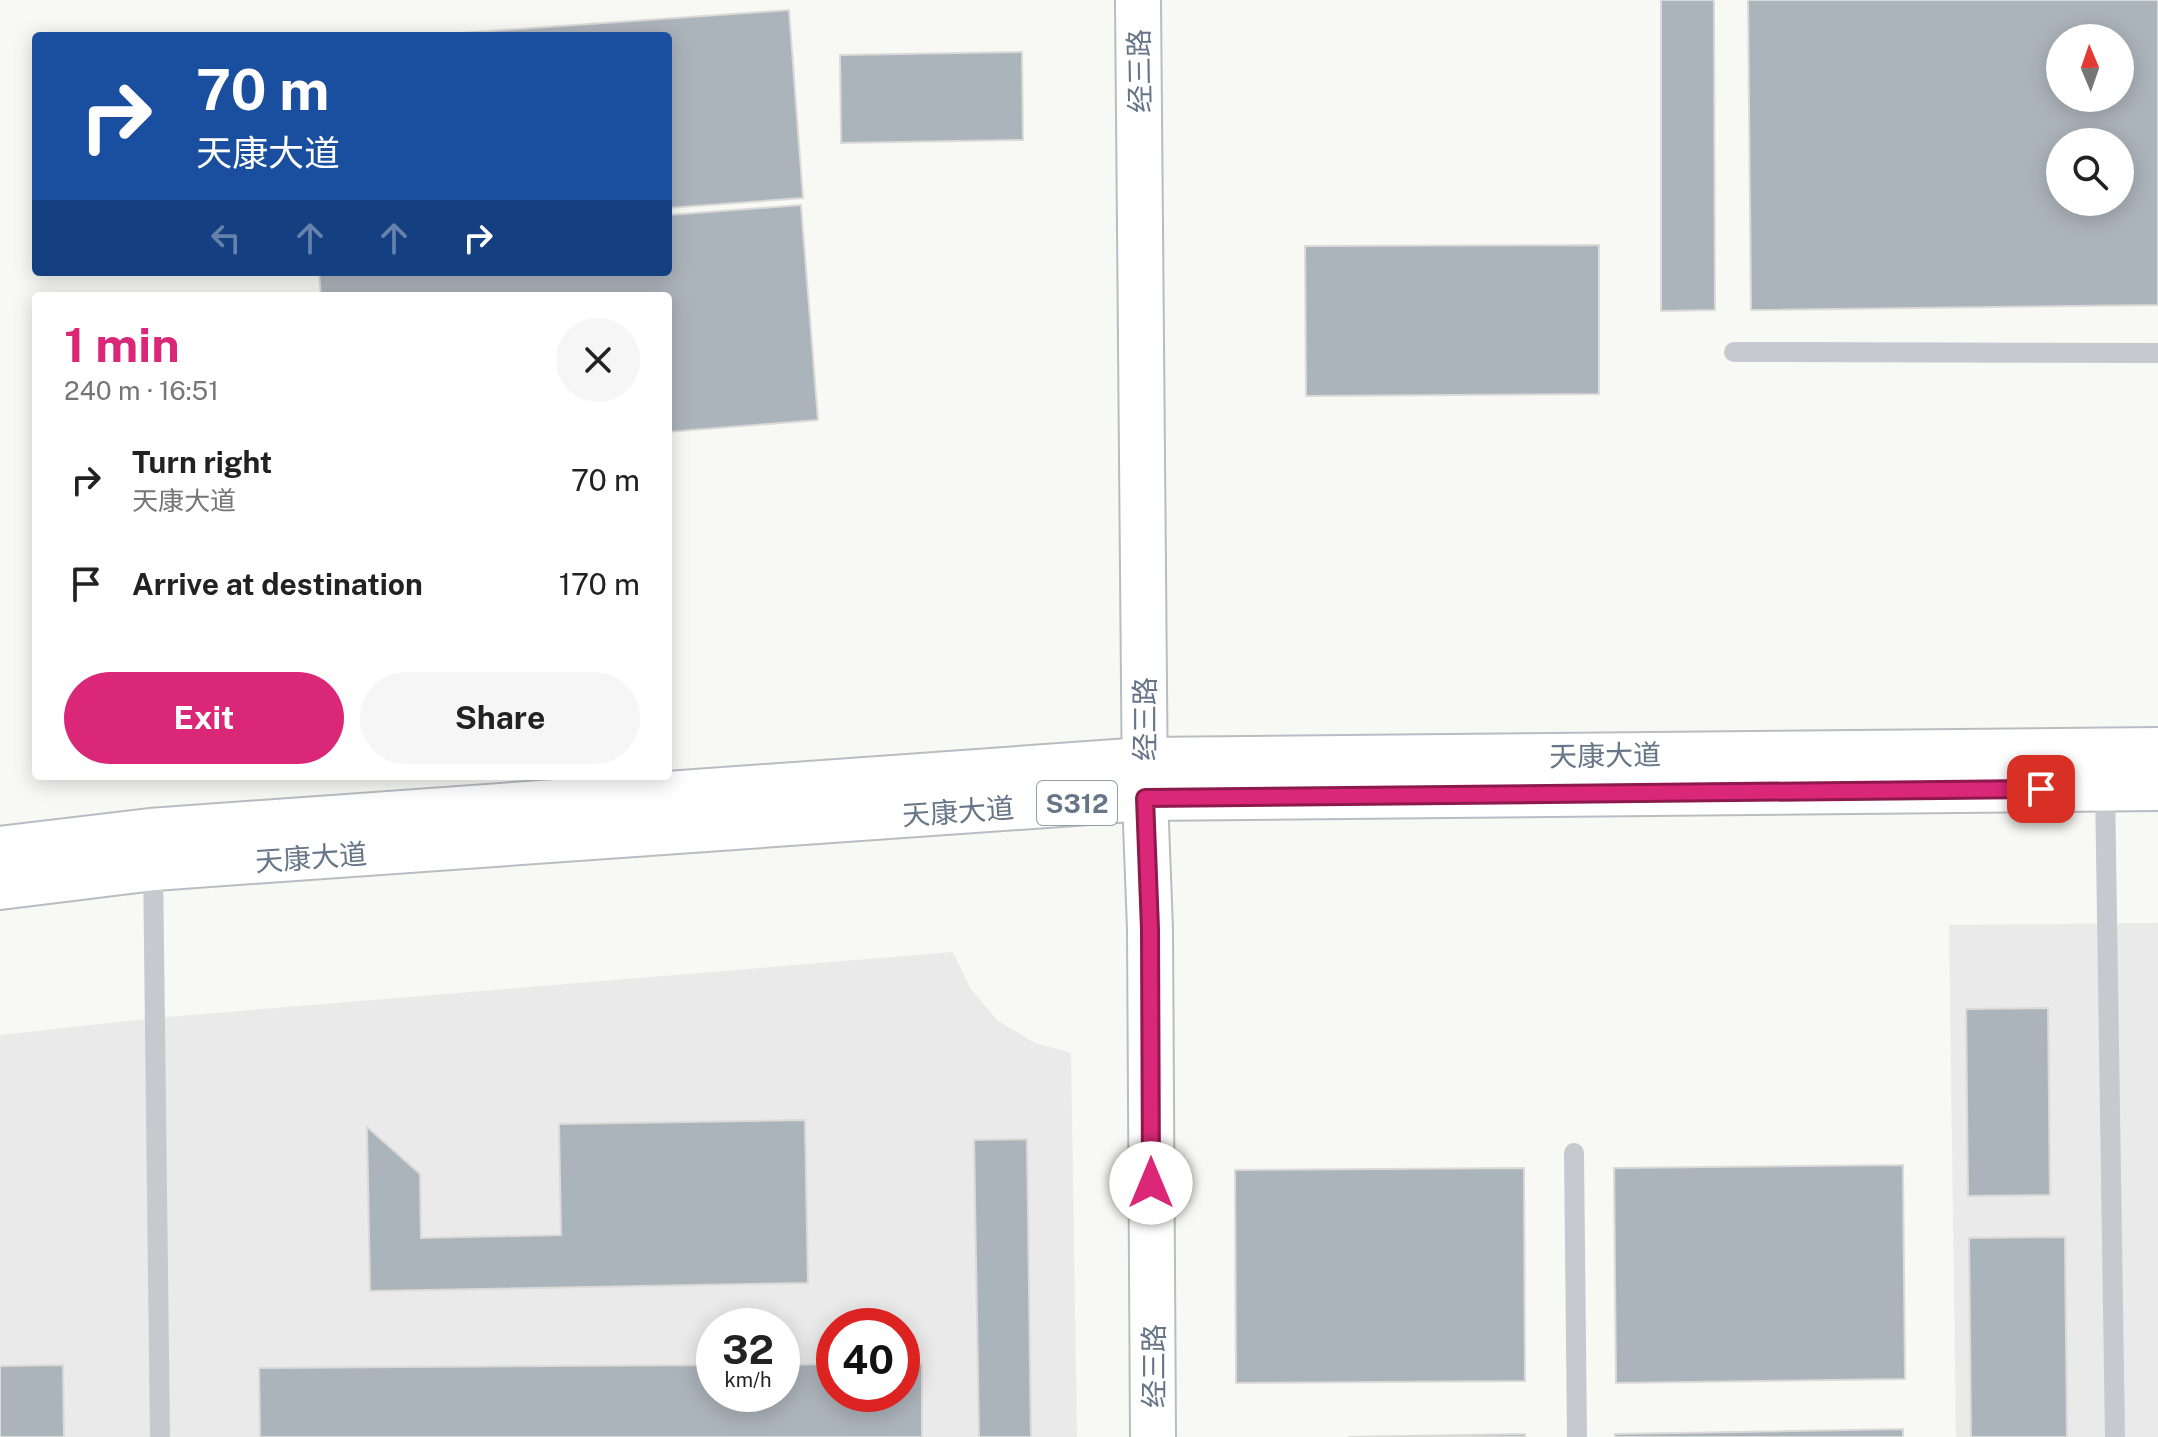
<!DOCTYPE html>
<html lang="en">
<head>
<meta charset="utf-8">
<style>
  body { margin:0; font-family:"Public Sans","Noto Sans SC",sans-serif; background:#f6f6f6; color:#222; height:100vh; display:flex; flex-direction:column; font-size:30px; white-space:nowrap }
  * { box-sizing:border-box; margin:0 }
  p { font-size:26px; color:#767676 }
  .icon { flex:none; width:44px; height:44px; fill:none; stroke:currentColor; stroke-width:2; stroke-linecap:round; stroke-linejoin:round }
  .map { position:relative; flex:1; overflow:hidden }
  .panel { position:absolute; left:32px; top:292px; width:640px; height:488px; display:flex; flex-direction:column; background:#fff; border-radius:8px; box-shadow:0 4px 20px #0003 }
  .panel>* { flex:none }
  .guide { position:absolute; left:32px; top:32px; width:640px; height:244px; border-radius:8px; box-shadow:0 4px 20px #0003; background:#1a4fa0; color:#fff; overflow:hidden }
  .needle { width:52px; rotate:358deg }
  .tools { position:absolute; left:2046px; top:24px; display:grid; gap:16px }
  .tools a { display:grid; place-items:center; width:88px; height:88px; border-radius:50%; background:#fff; box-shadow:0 4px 20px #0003; font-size:40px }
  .speed { position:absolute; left:696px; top:1308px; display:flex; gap:16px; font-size:40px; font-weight:700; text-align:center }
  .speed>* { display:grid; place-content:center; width:104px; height:104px; border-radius:50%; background:#fff; box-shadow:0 4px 20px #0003; line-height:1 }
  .speed small { font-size:20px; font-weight:400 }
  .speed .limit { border:12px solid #d22; background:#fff; color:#111 }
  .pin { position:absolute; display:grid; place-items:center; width:68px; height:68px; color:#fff; margin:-34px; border-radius:16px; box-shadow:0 4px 12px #0006 }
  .me { position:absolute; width:88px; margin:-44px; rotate:0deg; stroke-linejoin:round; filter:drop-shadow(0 0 6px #0008) }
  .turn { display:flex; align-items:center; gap:28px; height:168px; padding:0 32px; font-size:36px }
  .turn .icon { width:104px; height:104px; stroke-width:2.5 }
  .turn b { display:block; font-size:56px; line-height:68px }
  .lanes { display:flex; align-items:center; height:76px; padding:0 32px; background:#0003; justify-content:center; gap:40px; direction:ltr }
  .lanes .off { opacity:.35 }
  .round { display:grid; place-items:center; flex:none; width:84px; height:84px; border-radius:42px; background:#f6f6f6 }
  .summary { display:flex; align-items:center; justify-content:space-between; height:136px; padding:0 32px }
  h1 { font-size:48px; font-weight:700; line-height:60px; color:#db2777 }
  .cta { display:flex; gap:16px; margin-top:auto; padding:16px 32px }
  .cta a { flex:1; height:92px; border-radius:48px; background:#db2777; color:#fff; font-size:32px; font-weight:700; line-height:92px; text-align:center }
  .cta a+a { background:#f6f6f6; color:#222 }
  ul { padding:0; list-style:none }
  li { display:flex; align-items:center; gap:24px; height:104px; padding:0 32px }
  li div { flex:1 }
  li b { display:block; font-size:30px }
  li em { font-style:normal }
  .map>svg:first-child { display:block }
  .built { fill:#e9eae9; fill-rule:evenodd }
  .building { fill:#acb4bb; stroke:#dadad8; stroke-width:2; fill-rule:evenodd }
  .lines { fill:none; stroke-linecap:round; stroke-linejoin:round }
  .secondary-casing { stroke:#b8bdc2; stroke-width:48 }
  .primary-casing { stroke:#b9bdc1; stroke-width:48 }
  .lane { stroke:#c6c9cd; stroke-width:20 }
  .secondary { stroke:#fff; stroke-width:44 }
  .primary { stroke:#fff; stroke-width:44 }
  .route-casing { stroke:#8e194d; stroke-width:20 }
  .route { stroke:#db2777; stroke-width:14 }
  .labels { text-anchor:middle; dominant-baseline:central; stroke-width:8; stroke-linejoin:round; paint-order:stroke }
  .shield { fill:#fff; stroke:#949fac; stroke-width:2 }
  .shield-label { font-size:26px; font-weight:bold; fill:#667688 }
  .street-label { font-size:28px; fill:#667688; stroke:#fff }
</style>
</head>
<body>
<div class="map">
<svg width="2158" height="1437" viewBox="0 0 2158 1437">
  <rect width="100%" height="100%" fill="#f8f8f5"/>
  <path class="built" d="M2158 923V1437H1956L1949 925Z
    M953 952 970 988 998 1021 1035 1043 1071 1053 1077 1437H0V1035L155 1018ZM714 1326H782V1394H714ZM834 1326H902V1394H834Z"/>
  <path class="building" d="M1661 0H1714L1715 310 1661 311Z
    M1748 0H2158V305L1751 310ZM2060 38H2120V98H2060ZM2060 142H2120V202H2060Z
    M789 10 803 198 668 208V36H419Z
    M1022 52 1023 140 841 143 840 55Z
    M801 205 818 420 668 432V296H321L319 272H668V215Z
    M1599 245V394L1306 396 1305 246Z
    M2048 1008 2050 1195 1968 1196 1966 1009Z
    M805 1120 808 1283 370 1291 367 1127 420 1174 421 1238 561 1235 559 1124Z
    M1027 1139 1031 1437H979L974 1140Z
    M1903 1165 1905 1379 1616 1383 1614 1168Z
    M1524 1168 1525 1381 1236 1383 1235 1170Z
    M2065 1237 2067 1437H1971L1969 1238Z
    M834 1364V1394H902V1364H922V1437H260L259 1368 714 1365V1394H782V1365Z
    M63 1365 64 1437H0V1366Z
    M1903 1429V1437H1615V1434Z
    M1525 1434V1437H1348Z"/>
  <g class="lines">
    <defs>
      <path id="secondary" d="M1138 0 1145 798 1150 929 1153 1437"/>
      <path id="primary" d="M0 849 150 831 1144 760 2158 750
        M0 887 154 868 1145 798 2158 788"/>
    </defs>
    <use href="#secondary" class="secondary-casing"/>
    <use href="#primary" class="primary-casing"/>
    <path class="lane" d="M1734 352 2158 353
      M2105 785 2115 1437
      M153 863 160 1437
      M1574 1153 1577 1437"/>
    <use href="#secondary" class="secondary"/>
    <use href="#primary" class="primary"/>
  </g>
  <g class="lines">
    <defs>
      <path id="route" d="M1151 1183 1150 929 1145 798 2041 789"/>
    </defs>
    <use href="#route" class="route-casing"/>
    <use href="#route" class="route"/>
  </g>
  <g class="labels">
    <rect class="shield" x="1037" y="781" width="80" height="44" rx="6"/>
    <g class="shield-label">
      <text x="1077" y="803">S312</text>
    </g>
    <g class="street-label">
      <text transform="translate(1139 71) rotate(-91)">经三路</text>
      <text transform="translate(1144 719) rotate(-90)">经三路</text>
      <text transform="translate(1605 755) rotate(-1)">天康大道</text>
      <text transform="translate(958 811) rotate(-4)">天康大道</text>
      <text transform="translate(311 857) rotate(-4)">天康大道</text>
      <text transform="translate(1153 1366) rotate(-90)">经三路</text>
    </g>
  </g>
</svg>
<div class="tools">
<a><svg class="needle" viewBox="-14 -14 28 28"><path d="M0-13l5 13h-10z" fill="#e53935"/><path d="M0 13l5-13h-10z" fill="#767676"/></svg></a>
<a><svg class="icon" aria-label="search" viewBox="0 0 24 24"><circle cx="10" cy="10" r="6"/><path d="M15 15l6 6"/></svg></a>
</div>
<div class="speed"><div>32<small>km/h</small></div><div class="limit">40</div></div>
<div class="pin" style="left:2041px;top:789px;background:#d93025"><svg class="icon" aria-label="arrive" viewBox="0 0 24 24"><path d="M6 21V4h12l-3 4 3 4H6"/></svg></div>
<svg class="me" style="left:1151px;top:1183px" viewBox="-20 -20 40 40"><circle r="19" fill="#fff"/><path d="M0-13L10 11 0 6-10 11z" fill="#db2777"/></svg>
<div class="guide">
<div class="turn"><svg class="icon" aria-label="right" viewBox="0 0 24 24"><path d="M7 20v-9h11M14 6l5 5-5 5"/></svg><div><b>70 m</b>天康大道</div></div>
<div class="lanes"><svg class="icon off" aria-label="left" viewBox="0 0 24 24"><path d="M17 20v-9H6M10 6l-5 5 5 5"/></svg><svg class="icon off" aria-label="ahead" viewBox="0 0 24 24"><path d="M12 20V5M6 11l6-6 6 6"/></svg><svg class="icon off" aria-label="ahead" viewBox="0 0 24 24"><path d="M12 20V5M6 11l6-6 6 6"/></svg><svg class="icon" aria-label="right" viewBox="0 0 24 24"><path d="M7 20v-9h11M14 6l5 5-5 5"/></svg></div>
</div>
<section class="panel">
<div class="summary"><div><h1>1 min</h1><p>240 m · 16:51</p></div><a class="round"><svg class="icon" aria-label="close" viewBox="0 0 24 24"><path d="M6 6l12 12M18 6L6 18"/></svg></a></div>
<ul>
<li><svg class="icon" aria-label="right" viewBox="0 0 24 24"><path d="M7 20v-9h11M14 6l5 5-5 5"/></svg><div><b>Turn right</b><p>天康大道</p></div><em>70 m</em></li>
<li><svg class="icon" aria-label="arrive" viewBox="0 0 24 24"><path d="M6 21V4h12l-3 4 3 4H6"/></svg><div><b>Arrive at destination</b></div><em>170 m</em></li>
</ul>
<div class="cta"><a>Exit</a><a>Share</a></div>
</section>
</div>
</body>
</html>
